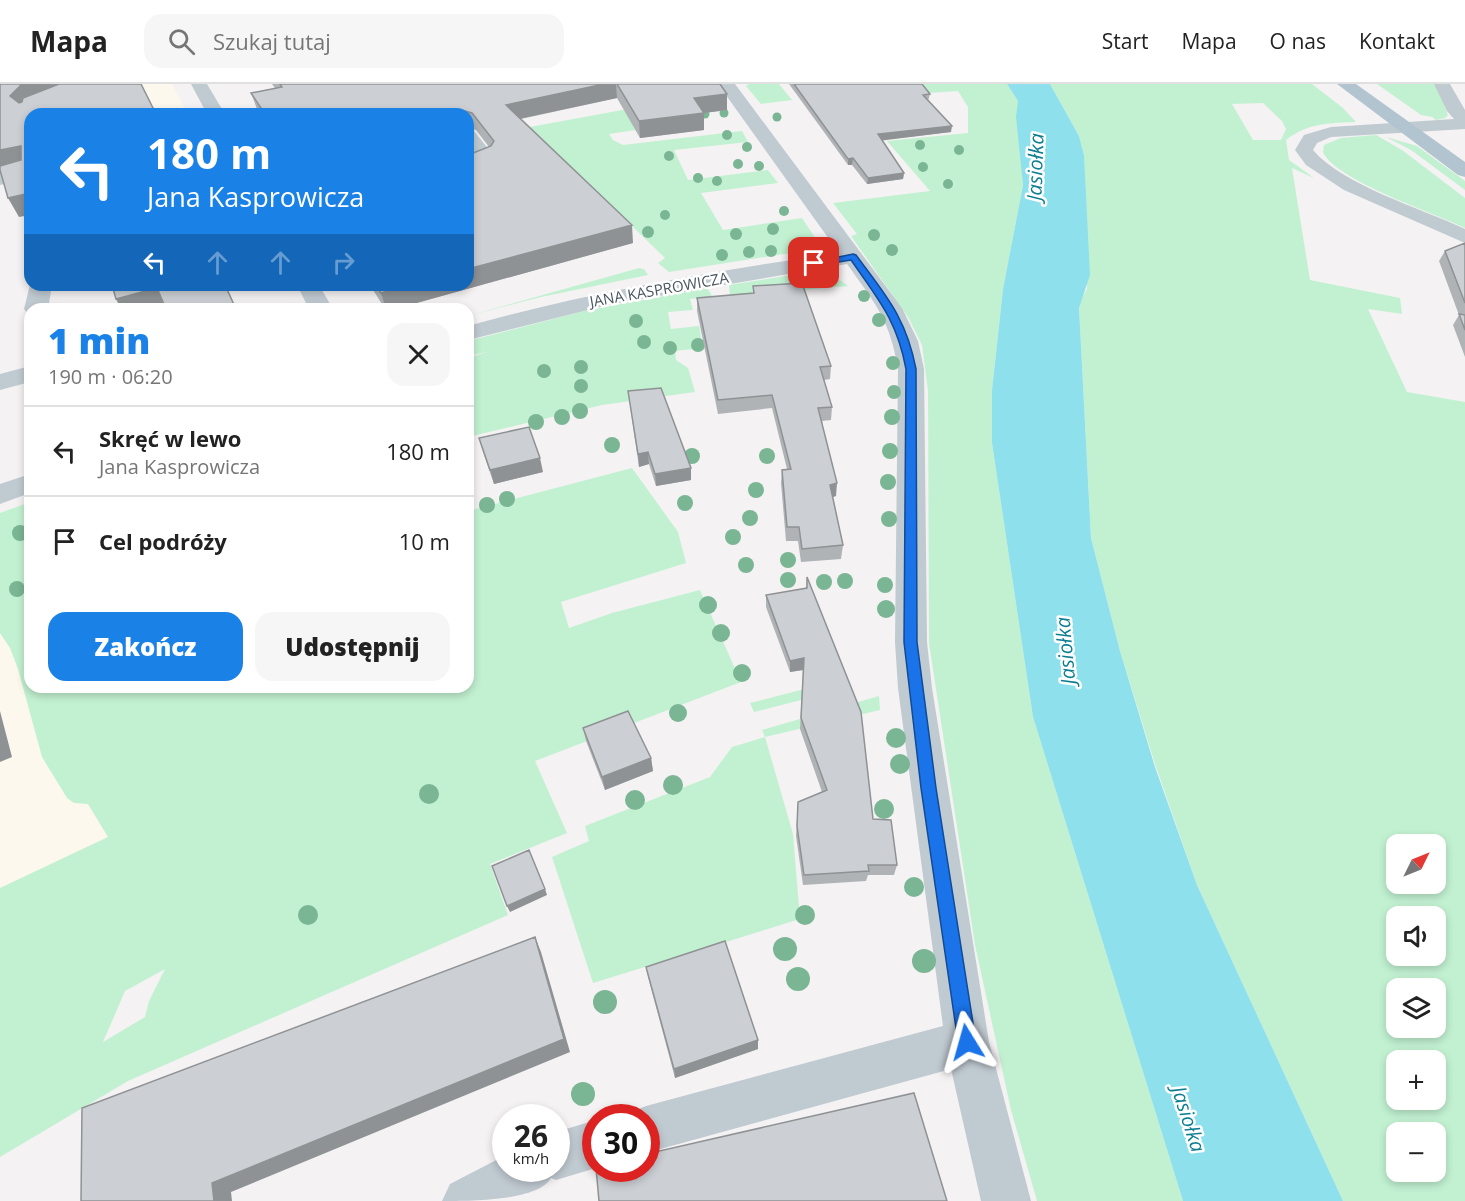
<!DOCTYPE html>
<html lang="pl">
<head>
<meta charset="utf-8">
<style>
  body { margin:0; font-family:"Open Sans",sans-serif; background:#f6f6f6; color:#222; height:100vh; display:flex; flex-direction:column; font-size:22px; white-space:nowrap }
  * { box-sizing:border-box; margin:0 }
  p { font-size:20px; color:#767676 }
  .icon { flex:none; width:33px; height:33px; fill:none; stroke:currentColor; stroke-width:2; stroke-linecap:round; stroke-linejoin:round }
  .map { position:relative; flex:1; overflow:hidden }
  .details { position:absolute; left:24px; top:219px; width:450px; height:390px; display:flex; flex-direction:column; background:#fff; border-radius:18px; box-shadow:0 3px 9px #0003 }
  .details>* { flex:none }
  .top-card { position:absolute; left:24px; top:24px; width:450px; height:183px; border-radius:18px; box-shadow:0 3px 9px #0003; background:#1a81e7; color:#fff; overflow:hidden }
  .needle { width:39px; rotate:47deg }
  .buttons { position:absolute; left:1386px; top:750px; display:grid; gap:12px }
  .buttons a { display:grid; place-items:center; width:60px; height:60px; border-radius:12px; background:#fff; box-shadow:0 3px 9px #0003; font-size:30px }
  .speed { position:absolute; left:492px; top:1020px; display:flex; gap:12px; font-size:30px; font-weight:700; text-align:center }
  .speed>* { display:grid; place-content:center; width:78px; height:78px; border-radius:50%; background:#fff; box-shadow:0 3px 9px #0003; line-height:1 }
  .speed small { font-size:15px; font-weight:400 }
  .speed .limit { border:9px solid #d22; background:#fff; color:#111 }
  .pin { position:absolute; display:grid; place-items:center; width:51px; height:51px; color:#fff; margin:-26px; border-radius:12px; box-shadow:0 3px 9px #0006 }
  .me { position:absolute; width:66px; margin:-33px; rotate:352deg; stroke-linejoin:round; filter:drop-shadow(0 0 4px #0008) }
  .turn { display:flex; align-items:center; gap:21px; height:126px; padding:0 24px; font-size:27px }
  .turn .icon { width:78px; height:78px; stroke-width:2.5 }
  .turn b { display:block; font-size:42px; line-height:51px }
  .lanes { display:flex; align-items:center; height:57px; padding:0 24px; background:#0003; justify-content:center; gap:30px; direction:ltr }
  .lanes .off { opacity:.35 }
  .round { display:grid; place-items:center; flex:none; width:63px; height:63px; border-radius:18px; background:#f6f6f6 }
  .head { display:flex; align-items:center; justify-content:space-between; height:102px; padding:0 24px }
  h1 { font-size:36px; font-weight:800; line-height:45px; color:#1a81e7 }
  .action { display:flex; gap:12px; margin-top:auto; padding:12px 24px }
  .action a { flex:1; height:69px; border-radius:18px; background:#1a81e7; color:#fff; font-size:24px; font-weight:800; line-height:69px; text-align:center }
  .action a+a { background:#f6f6f6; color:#222 }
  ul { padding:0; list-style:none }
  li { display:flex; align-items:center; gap:18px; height:90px; padding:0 24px; border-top:2px solid #e0e0e0 }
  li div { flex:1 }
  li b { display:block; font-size:22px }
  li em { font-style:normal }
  header { display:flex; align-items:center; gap:36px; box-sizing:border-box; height:84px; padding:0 30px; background:#fff; border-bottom:2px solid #e0e0e0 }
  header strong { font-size:28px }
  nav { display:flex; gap:33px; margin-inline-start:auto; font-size:21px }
  .search { width:420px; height:54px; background:#f6f6f6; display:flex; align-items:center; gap:15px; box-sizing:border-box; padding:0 21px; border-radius:18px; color:#767676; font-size:22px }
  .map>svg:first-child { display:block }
  .commercial { fill:#fdf8ee }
  .green { fill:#c2f1d1; fill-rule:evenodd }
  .water { fill:#8fe0ed }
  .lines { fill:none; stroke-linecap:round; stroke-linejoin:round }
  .minor { fill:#c0cad1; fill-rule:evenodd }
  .major { fill:#b2c4d0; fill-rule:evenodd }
  .tree { fill:#7ab694 }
  .wall { fill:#afb3b6 }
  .shaded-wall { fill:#8f9294 }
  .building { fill:#ccd0d4; stroke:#8f9294; stroke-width:1.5 }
  .route { fill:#1a73e8; stroke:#114b97; stroke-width:1.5 }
  .labels { text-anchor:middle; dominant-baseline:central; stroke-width:5; stroke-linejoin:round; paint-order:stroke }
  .far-street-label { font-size:15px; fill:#4a5760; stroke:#fff }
  .water-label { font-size:20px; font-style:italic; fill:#0d7e91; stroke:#fff }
</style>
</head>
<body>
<header>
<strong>Mapa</strong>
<div class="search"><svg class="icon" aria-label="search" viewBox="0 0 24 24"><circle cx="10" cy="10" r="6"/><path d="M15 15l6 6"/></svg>Szukaj tutaj</div>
<nav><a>Start</a><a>Mapa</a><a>O nas</a><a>Kontakt</a></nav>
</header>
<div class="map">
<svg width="1465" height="1117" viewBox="0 0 1465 1117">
  <rect width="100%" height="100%" fill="#f4f2f3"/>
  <path class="commercial" d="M49 0H172L188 30H30L0 11Z
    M0 533 73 696 108 753 0 804Z"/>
  <path class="green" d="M749 0H779L792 16 761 20 746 2Z
    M855 0H1007L1018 17 1023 101 1003 205 992 306V359L1033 633 1183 1117H1037L1011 1026 975 861 929 559 928 307 922 261 908 233 851 152 857 150 833 119 930 107 887 57 968 49V23L958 7 853 14Z
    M1050 0H1312L1343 24 1356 38C1330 39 1307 39 1286 56L1289 76 1314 94 1292 84 1310 196 1400 214 1402 230 1368 225 1407 308 1465 318V1117H1343L1197 801 1155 680 1120 567 1091 454 1079 224 1081 215 1087 205 1084 71 1079 52ZM1263 19 1282 37 1286 45 1281 56H1253L1232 20ZM1396 760H1436V800H1396ZM1396 832H1436V872H1396ZM1396 904H1436V944H1396ZM1396 976H1436V1016H1396ZM1396 1048H1436V1088H1396Z
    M1377 0H1436L1448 31 1445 34 1436 36 1432 33 1421 31Z
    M633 24 647 39 635 46 609 50 613 56 623 61 742 47 748 58 674 66 688 96 768 86 778 99 701 109 723 146 802 134 816 155 814 161 803 167 669 188 658 179 665 174 530 43Z
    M1376 51 1402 66 1465 114V144C1434 129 1335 96 1323 68L1324 61 1341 54Z
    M1386 53 1417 62 1465 97V106L1411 66Z
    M639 184 644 185 648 191 541 213 468 232Z
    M792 191 795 196C813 192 833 188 848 202L730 212 729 201Z
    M707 204 713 213 690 215 693 226 668 228 671 245 699 242 703 264 675 267 676 276 688 284 695 308 602 321 468 353V274L487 268 468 272V257L584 227Z
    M632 384 678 448 686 479 561 518 569 544 612 529 700 506 741 598 535 677 567 749 490 780 508 831 128 997 0 1073V804L108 753 88 720 74 719 67 714 42 673 18 585 10 564 0 549V429L30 418V603H468V427ZM165 885 149 917 145 933 103 958 125 907Z
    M847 594 844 605 754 628 750 619Z
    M879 612 880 626 765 653 793 750 800 835 593 899 552 773 589 757 585 742 710 693 732 663 765 653 762 646Z"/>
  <path class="water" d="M1007 0H1050L1079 52 1084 71 1090 191 1079 224 1091 454 1120 567 1155 683 1197 801 1343 1117H1183L1033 633 992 359V306L1003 205 1023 101 1016 33 1018 17Z"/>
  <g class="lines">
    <path class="minor" d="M191 0H207L225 30H207Z
      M718 0H735L902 224 918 257 924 285 927 558 932 604 989 958 1031 1117H981L951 985 646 1069V1034H628L629 1029 646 1022 943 942 898 604 895 558 898 285C890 236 875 219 847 180L612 220 468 256V242C590 208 714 187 839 169Z
      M1434 0H1450L1465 26V45L1331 53 1317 59 1313 66C1342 101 1423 125 1465 145V159L1344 106 1306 81 1295 66 1304 51 1331 43 1454 35 1447 27Z
      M468 46 474 47 495 73 493 77 468 88V75L475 71 468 63Z
      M30 82V94L0 101V89Z
      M30 201H52L48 225H30V231L28 230 24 225Z
      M297 201H319L333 225H309Z
      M30 282V298L0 306V290Z
      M30 390V409L0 420V400Z
      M596 1036V1084L556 1096 551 1094C538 1117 471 1117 442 1117L450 1100 506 1071V1084H556V1048Z"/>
    <path class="major" d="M1337 0H1356L1465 78V93L1458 91Z"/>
  </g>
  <g class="tree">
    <circle cx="724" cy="29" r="4.5"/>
    <circle cx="705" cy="30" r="4.5"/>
    <circle cx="777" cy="33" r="4.5"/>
    <circle cx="727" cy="51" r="5"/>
    <circle cx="920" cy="61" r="5"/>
    <circle cx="747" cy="63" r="5"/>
    <circle cx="959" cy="66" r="5"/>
    <circle cx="669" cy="72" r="5"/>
    <circle cx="738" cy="80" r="5"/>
    <circle cx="759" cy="82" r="5"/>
    <circle cx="923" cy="83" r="5"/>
    <circle cx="698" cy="94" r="5"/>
    <circle cx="717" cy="97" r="5"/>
    <circle cx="948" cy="100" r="5"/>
    <circle cx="784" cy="127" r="5"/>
    <circle cx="665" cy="131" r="5"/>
    <circle cx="773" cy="145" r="6"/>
    <circle cx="648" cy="148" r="6"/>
    <circle cx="736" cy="150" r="6"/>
    <circle cx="874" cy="151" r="6"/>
    <circle cx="803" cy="162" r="6"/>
    <circle cx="892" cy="166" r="6"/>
    <circle cx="771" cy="167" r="6"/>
    <circle cx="749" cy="168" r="6"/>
    <circle cx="722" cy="171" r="6"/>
    <circle cx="864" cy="212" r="6"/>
    <circle cx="879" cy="236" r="7"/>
    <circle cx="636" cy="237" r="7"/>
    <circle cx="644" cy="258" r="7"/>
    <circle cx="698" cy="261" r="7"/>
    <circle cx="670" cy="264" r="7"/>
    <circle cx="893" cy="279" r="7"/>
    <circle cx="581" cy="283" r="7"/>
    <circle cx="544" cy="287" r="7"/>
    <circle cx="581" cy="302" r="7"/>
    <circle cx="894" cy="308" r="7"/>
    <circle cx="580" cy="327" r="8"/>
    <circle cx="562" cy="333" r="8"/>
    <circle cx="892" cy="333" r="8"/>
    <circle cx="536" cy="338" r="8"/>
    <circle cx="612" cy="361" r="8"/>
    <circle cx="890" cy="367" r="8"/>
    <circle cx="692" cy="372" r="8"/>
    <circle cx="767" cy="372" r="8"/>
    <circle cx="888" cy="398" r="8"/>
    <circle cx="756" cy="406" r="8"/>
    <circle cx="507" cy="415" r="8"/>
    <circle cx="685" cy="419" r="8"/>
    <circle cx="487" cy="421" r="8"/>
    <circle cx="750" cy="434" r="8"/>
    <circle cx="889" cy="435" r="8"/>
    <circle cx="20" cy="449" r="8"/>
    <circle cx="733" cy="453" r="8"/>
    <circle cx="788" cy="476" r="8"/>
    <circle cx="746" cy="481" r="8"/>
    <circle cx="788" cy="496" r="8"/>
    <circle cx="845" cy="497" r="8"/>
    <circle cx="824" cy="498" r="8"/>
    <circle cx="885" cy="501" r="8"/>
    <circle cx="17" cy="505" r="8"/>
    <circle cx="708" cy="521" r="9"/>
    <circle cx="886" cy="525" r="9"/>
    <circle cx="721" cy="549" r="9"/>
    <circle cx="742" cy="589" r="9"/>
    <circle cx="678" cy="629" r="9"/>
    <circle cx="896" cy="654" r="10"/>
    <circle cx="900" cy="680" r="10"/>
    <circle cx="673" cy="701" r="10"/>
    <circle cx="429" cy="710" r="10"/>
    <circle cx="635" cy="716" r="10"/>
    <circle cx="884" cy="725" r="10"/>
    <circle cx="914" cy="803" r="10"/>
    <circle cx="308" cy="831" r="10"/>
    <circle cx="805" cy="831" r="10"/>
    <circle cx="785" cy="865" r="12"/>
    <circle cx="924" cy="877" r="12"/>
    <circle cx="798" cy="895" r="12"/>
    <circle cx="605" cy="918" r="12"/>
    <circle cx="583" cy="1010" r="12"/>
  </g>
  <path class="wall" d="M272 0H720L727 10V26L704 29V46L640 54 617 14 521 35 633 159 395 225H385L370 201H468L471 70 489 63 476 46 468 44V30H260L257 25 251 9 275 4Z
    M789 0H922L930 10 928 17 951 48 882 56 904 89 903 95 867 100 852 81H848Z
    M1465 159V273L1453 241 1459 231 1439 177 1445 167Z
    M753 202 831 282 830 295 824 296 832 323 831 336 822 337 836 412 833 413 843 461 841 475 801 478 798 457H786L781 399 782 386 787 385 772 324 718 330 697 227V214L753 209Z
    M628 307 691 396 656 402 649 380 639 383Z
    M479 354 543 388 494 400 483 368Z
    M807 493 873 735 897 781 894 791H868L866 797 803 801 796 752 798 718 822 708 800 645 803 586 790 588 766 523V511L806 504Z
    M583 644 651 674 653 687 605 706 586 657Z
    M646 883 758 956V965L675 994 648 893Z"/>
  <path class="shaded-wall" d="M22 0H78L20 30 10 12Z
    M604 0H616L617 14 509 37 506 21Z
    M727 10V26L704 29V46L640 54 639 37 694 14Z
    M952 42 951 48 878 57V50Z
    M468 53 471 70 468 73Z
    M21 62 30 78 0 82V66Z
    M853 74 852 81H848V75Z
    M904 89 903 95 867 100 868 94Z
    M30 109V131L19 133 8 114Z
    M632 141 633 159 395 225H386L381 209 409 201H468V185Z
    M157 204 165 221 149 225H121L116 215Z
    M648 368 649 380 639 383 638 370Z
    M540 374 543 388 494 400 490 386Z
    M691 384V396L656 402 655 390Z
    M837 399 836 412 829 414 830 401Z
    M804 574 803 586 790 588V577Z
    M0 627 12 673 0 678Z
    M651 674 653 687 605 706 602 693Z
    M545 805 547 811 510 828 507 822Z
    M535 853 541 868 570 968 231 1108 232 1117H214L212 1099Z
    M758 956V965L675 994 674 985Z"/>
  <path class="building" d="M0 0H22L10 12 19 19 22 18 23 14 59 0H141L156 30H30V109L8 114 0 86V82L21 76V62L0 66Z
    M280 0H604L506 21 632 141 468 185V71L491 62 494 57 472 29 465 27 462 30H265L251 9 282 3Z
    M617 0H720L727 10 694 14 704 29 639 37Z
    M794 0H922L930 10 923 11 952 42 878 50 904 89 868 94 853 74 848 75Z
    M1465 159V219L1445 167Z
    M802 199 831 282 820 283 832 323 818 324 837 399 830 401 843 461 802 465 799 443H787L782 386 791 385 772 311 718 316 697 214 754 209 753 202Z
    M112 201H225L236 225H166L157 204 116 215Z
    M376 201H409L381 209Z
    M1459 230 1465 231V246Z
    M661 304 691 384 655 390 648 368 638 370 628 307Z
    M529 343 540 374 490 386 479 354Z
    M807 493 861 628 873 735 891 736 897 781H868L869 787 804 791 797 742 798 718 827 706 801 634 804 574 790 577 766 511 807 504Z
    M628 627 651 674 602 693 583 644Z
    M529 766 545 805 507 822 492 782Z
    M535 853 564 955 212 1099 214 1117H81L82 1024Z
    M725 857 758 956 674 985 646 883Z
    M914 1009 947 1117H599L596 1084H646V1070Z"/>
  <path class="route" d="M853 170 856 171C886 212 906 233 916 285L917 558 936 704 976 958 973 965 967 967 960 965 958 958 921 704 904 558 906 285C897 236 878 215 851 176L814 182 810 179Z"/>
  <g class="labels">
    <g class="far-street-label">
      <text transform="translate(659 205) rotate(-10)">JANA KASPROWICZA</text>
    </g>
    <g class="water-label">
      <text transform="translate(1035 83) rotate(-88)">Jasiołka</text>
      <text transform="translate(1065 567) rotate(-95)">Jasiołka</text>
      <text transform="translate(1189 1035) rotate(72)">Jasiołka</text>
    </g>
  </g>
</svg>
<div class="buttons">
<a><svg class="needle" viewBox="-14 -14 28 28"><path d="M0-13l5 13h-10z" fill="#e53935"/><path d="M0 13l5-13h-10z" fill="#767676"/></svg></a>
<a><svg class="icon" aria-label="sound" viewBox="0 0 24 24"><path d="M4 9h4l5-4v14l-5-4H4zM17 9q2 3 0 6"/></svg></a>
<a><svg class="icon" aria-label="layers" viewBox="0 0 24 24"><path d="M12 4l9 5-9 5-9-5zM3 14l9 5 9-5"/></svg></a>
<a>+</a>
<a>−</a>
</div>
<div class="speed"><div>26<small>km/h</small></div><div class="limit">30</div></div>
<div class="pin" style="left:814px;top:179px;background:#d93025"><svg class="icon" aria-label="arrive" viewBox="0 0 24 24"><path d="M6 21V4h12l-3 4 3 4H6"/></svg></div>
<svg class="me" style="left:967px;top:958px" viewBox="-20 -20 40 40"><path d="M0-17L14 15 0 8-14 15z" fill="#1a73e8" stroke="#fff" stroke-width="4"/></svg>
<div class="top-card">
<div class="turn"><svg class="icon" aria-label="left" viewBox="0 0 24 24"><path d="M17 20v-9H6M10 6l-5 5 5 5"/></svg><div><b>180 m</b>Jana Kasprowicza</div></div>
<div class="lanes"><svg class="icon" aria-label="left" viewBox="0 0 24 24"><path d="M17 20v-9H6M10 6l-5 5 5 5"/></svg><svg class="icon off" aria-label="ahead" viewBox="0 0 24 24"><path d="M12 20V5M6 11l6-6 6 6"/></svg><svg class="icon off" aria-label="ahead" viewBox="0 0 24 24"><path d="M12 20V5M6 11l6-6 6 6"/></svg><svg class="icon off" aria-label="right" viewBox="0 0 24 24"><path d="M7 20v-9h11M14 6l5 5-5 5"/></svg></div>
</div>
<section class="details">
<div class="head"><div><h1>1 min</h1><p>190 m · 06:20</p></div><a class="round"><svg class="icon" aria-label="close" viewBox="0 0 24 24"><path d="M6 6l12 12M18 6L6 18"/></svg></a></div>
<ul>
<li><svg class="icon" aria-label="left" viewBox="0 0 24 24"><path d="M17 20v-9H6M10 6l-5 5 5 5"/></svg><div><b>Skręć w lewo</b><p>Jana Kasprowicza</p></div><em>180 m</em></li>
<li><svg class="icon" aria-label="arrive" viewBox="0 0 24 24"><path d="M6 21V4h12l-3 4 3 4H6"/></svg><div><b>Cel podróży</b></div><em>10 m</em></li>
</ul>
<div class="action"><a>Zakończ</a><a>Udostępnij</a></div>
</section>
</div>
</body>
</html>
